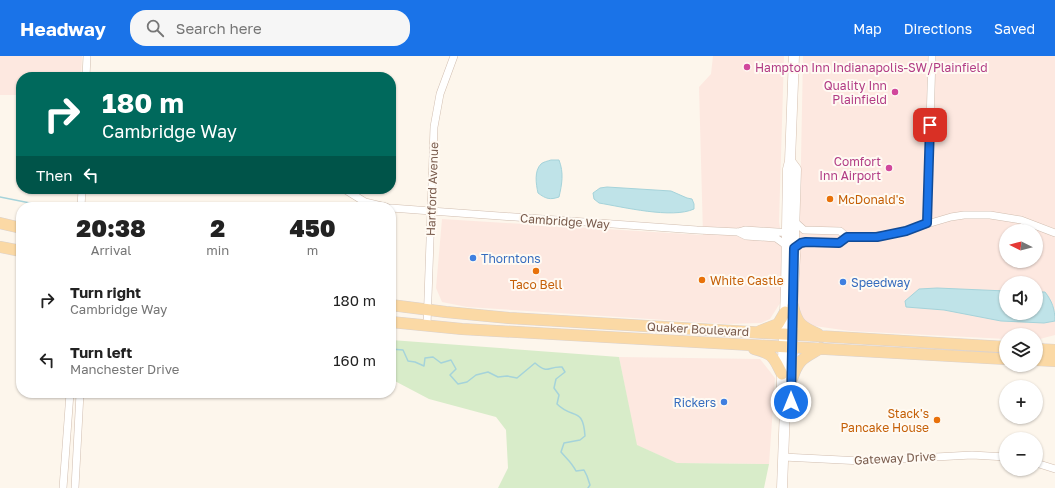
<!DOCTYPE html>
<html lang="en">
<head>
<meta charset="utf-8">
<style>
  body { margin:0; font-family:"Golos Text",sans-serif; background:#f6f6f6; color:#222; height:100vh; display:flex; flex-direction:column; font-size:15px; white-space:nowrap }
  * { box-sizing:border-box; margin:0 }
  p { font-size:13px; color:#767676 }
  .icon { flex:none; width:22px; height:22px; fill:none; stroke:currentColor; stroke-width:2; stroke-linecap:round; stroke-linejoin:round }
  .map { position:relative; flex:1; overflow:hidden }
  .details { position:absolute; left:16px; top:146px; width:380px; height:196px; display:flex; flex-direction:column; background:#fff; border-radius:16px; box-shadow:0 1px 3px #0004 }
  .details>* { flex:none }
  .top-card { position:absolute; left:16px; top:16px; width:380px; height:122px; border-radius:16px; box-shadow:0 1px 3px #0004; background:#00695c; color:#fff; overflow:hidden }
  .needle { width:26px; rotate:276deg }
  .tools { position:absolute; left:999px; top:168px; display:grid; gap:8px }
  .tools a { display:grid; place-items:center; width:44px; height:44px; border-radius:50%; background:#fff; box-shadow:0 1px 3px #0004; font-size:20px }
  .pin { position:absolute; display:grid; place-items:center; width:34px; height:34px; color:#fff; margin:-17px; border-radius:8px; box-shadow:0 2px 6px #0006 }
  .me { position:absolute; width:44px; margin:-22px; rotate:0deg; stroke-linejoin:round; filter:drop-shadow(0 0 3px #0008) }
  .turn { display:flex; align-items:center; gap:14px; height:84px; padding:0 20px; font-size:18px }
  .turn .icon { width:52px; height:52px; stroke-width:2.5 }
  .turn b { display:block; font-size:28px; line-height:34px }
  .then { display:flex; align-items:center; height:38px; padding:0 20px; background:#0003; gap:8px; font-size:15px }
  .eta { display:flex; justify-content:space-evenly; align-items:center; height:68px; text-align:center }
  .eta b { font-size:24px; font-weight:800; line-height:28px }
  ul { padding:0; list-style:none }
  li { display:flex; align-items:center; gap:12px; height:60px; padding:0 20px }
  li div { flex:1 }
  li b { display:block; font-size:15px }
  li em { font-style:normal }
  header { display:flex; align-items:center; gap:24px; box-sizing:border-box; height:56px; padding:0 20px; background:#1a73e8; color:#fff }
  header strong { font-size:19px }
  nav { display:flex; gap:22px; margin-inline-start:auto; font-size:14px }
  .search { width:280px; height:36px; background:#f6f6f6; display:flex; align-items:center; gap:10px; box-sizing:border-box; padding:0 14px; border-radius:16px; color:#767676; font-size:15px }
  .map>svg:first-child { display:block }
  .commercial { fill:#fde8e0; fill-rule:evenodd }
  .green { fill:#d8ecc9 }
  .water { fill:#bfe3e8; stroke:#a5d3da }
  .lines { fill:none; stroke-linecap:round; stroke-linejoin:round }
  .stream { stroke:#a5d3da; stroke-width:1.5 }
  .street-casing { stroke:#d1beb0; stroke-width:8 }
  .secondary-casing { stroke:#d6c0b0; stroke-width:11 }
  .primary-casing { stroke:#dad1cd; stroke-width:12 }
  .street { stroke:#fff; stroke-width:7 }
  .secondary { stroke:#fff; stroke-width:10 }
  .primary { stroke:#fbd9a5; stroke-width:11 }
  .route-casing { stroke:#114b97; stroke-width:10 }
  .route { stroke:#1a73e8; stroke-width:7 }
  .hotel-dot { fill:#d1479c; stroke:#fffaf3; stroke-width:1.5 }
  .food-dot { fill:#e8710a; stroke:#fffaf3; stroke-width:1.5 }
  .shop-dot { fill:#3f7fe0; stroke:#fffaf3; stroke-width:1.5 }
  .labels { text-anchor:middle; dominant-baseline:central; stroke-width:4; stroke-linejoin:round; paint-order:stroke }
  .hotel-label { font-size:12px; fill:#b23c85; stroke:#fffaf3; text-anchor:end }
  .street-label { font-size:12px; fill:#7a5c4d; stroke:#fffaf3 }
  .food-label { font-size:12px; fill:#c56008; stroke:#fffaf3; text-anchor:start }
  .shop-label { font-size:12px; fill:#366cbe; stroke:#fffaf3; text-anchor:start }
</style>
</head>
<body>
<header>
<strong>Headway</strong>
<div class="search"><svg class="icon" aria-label="search" viewBox="0 0 24 24"><circle cx="10" cy="10" r="6"/><path d="M15 15l6 6"/></svg>Search here</div>
<nav><a>Map</a><a>Directions</a><a>Saved</a></nav>
</header>
<div class="map">
<svg width="1055" height="432" viewBox="0 0 1055 432">
  <rect width="100%" height="100%" fill="#fdf6ec"/>
  <path class="commercial" d="M0 0H82L81 21H21V39H0Z
    M713 0H784L779 166 784 194 782 244 770 263 761 267 726 268 467 251 442 246 436 232 442 163 703 179 699 31 711 18Z
    M803 0H1055V279L1036 284V279H1006V283L850 275 807 269 798 260ZM1006 175H1036V205H1006ZM1006 227H1036V257H1006Z
    M619 301 760 303 775 322 769 408 677 407 636 389Z"/>
  <path class="green" d="M391 284 619 301 637 389 677 407 769 408 764 432H498L508 412 506 374 496 361 429 343 391 323Z"/>
  <path class="water" d="M551 104H559C564 117 562 128 559 141 550 144 546 143 538 137 536 128 534 115 541 108 543 106 548 105 551 104Z
    M607 131 671 135 687 142 692 143 694 148V153C672 163 623 151 599 147L594 143 593 137 600 132Z
    M937 232 1006 235V257H1036V236H1045C1052 245 1055 253 1055 265L1044 267 1001 265 944 254 906 251 905 245 919 233Z"/>
  <g class="lines">
    <path class="stream" d="M0 141 50 151
      M391 293 403 294 408 305 415 306 424 310 425 302 433 301 441 307 451 304 456 313 450 319 458 328 467 326 476 319 488 316 498 321 507 320 517 322 535 307C549 319 547 310 562 311L565 316 556 323 554 332 559 339 557 348C573 364 583 350 585 380L580 384 564 387 561 396C567 403 572 407 576 415L584 414 587 420 590 429 588 432"/>
    <defs>
      <path id="street" d="M86 21 87 0
        M344 133 365 146 386 151
        M81 151 82 133
        M391 152 431 155 697 174 738 176 745 174 792 177
        M794 165 804 174 840 175 847 181H865L893 178 951 161 964 159H990L1021 164 1055 177
        M927 167 932 0
        M738 176 746 180 776 182 787 190
        M794 192 801 187 806 186 839 187 847 181
        M427 270 434 71 440 38 454 0
        M783 401 862 405 972 399 1006 401
        M1036 407 1055 413
        M63 432 70 337
        M75 432 80 337"/>
      <path id="secondary" d="M785 352 791 346 793 236 795 200 794 177 796 113 790 105
        M782 432 785 352 781 348 786 234 788 113 790 105 794 0"/>
      <path id="primary" d="M0 167 21 172
        M0 191 21 195
        M391 249 446 256 509 262 1006 291
        M793 250C797 268 802 271 818 278
        M391 266 462 273 1006 303
        M760 275 778 268 785 256
        M754 293C774 298 773 301 782 318
        M1036 293 1055 294
        M1036 304 1055 305
        M792 323C799 302 803 303 821 292"/>
    </defs>
    <use href="#street" class="street-casing"/>
    <use href="#secondary" class="secondary-casing"/>
    <use href="#primary" class="primary-casing"/>
    <use href="#street" class="street"/>
    <use href="#secondary" class="secondary"/>
    <use href="#primary" class="primary"/>
  </g>
  <g class="lines">
    <defs>
      <path id="route" d="M791 346 794 192 801 187 806 186 839 187 847 181H877L906 175 927 167 930 69"/>
    </defs>
    <use href="#route" class="route-casing"/>
    <use href="#route" class="route"/>
  </g>
  <g class="hotel-dot">
    <circle cx="747" cy="11" r="4"/>
    <circle cx="895" cy="36" r="4"/>
    <circle cx="889" cy="112" r="4"/>
  </g>
  <g class="food-dot">
    <circle cx="830" cy="143" r="4"/>
    <circle cx="536" cy="215" r="4"/>
    <circle cx="702" cy="224" r="4"/>
    <circle cx="937" cy="364" r="4"/>
  </g>
  <g class="shop-dot">
    <circle cx="473" cy="202" r="4"/>
    <circle cx="843" cy="226" r="4"/>
    <circle cx="724" cy="346" r="4"/>
  </g>
  <g class="labels">
    <g class="hotel-label">
      <text x="755" y="11" text-anchor="start">Hampton Inn Indianapolis-SW/Plainfield</text>
      <text x="887" y="29">Quality Inn<tspan x="887" dy="14">Plainfield</tspan></text>
      <text x="881" y="105">Comfort<tspan x="881" dy="14">Inn Airport</tspan></text>
    </g>
    <g class="street-label">
      <text transform="translate(432 133) rotate(-88)">Hartford Avenue</text>
      <text transform="translate(565 165) rotate(4)">Cambridge Way</text>
      <text transform="translate(698 273) rotate(3)">Quaker Boulevard</text>
      <text transform="translate(895 402) rotate(-3)">Gateway Drive</text>
    </g>
    <g class="food-label">
      <text x="838" y="143">McDonald's</text>
      <text x="710" y="224">White Castle</text>
      <text x="536" y="228" text-anchor="middle">Taco Bell</text>
      <text x="929" y="357" text-anchor="end">Stack's<tspan x="929" dy="14">Pancake House</tspan></text>
    </g>
    <g class="shop-label">
      <text x="481" y="202">Thorntons</text>
      <text x="851" y="226">Speedway</text>
      <text x="716" y="346" text-anchor="end">Rickers</text>
    </g>
  </g>
</svg>
<div class="tools">
<a><svg class="needle" viewBox="-14 -14 28 28"><path d="M0-13l5 13h-10z" fill="#e53935"/><path d="M0 13l5-13h-10z" fill="#767676"/></svg></a>
<a><svg class="icon" aria-label="sound" viewBox="0 0 24 24"><path d="M4 9h4l5-4v14l-5-4H4zM17 9q2 3 0 6"/></svg></a>
<a><svg class="icon" aria-label="layers" viewBox="0 0 24 24"><path d="M12 4l9 5-9 5-9-5zM3 14l9 5 9-5"/></svg></a>
<a>+</a>
<a>−</a>
</div>
<div class="pin" style="left:930px;top:69px;background:#d93025"><svg class="icon" aria-label="arrive" viewBox="0 0 24 24"><path d="M6 21V4h12l-3 4 3 4H6"/></svg></div>
<svg class="me" style="left:791px;top:346px" viewBox="-20 -20 40 40"><circle r="17" fill="#1a73e8" stroke="#fff" stroke-width="3"/><path d="M0-11L8 9 0 5-8 9z" fill="#fff"/></svg>
<div class="top-card">
<div class="turn"><svg class="icon" aria-label="right" viewBox="0 0 24 24"><path d="M7 20v-9h11M14 6l5 5-5 5"/></svg><div><b>180 m</b>Cambridge Way</div></div>
<div class="then">Then<svg class="icon" aria-label="left" viewBox="0 0 24 24"><path d="M17 20v-9H6M10 6l-5 5 5 5"/></svg></div>
</div>
<section class="details">
<div class="eta">
<div><b>20:38</b><p>Arrival</p></div>
<div><b>2</b><p>min</p></div>
<div><b>450</b><p>m</p></div>
</div>
<ul>
<li><svg class="icon" aria-label="right" viewBox="0 0 24 24"><path d="M7 20v-9h11M14 6l5 5-5 5"/></svg><div><b>Turn right</b><p>Cambridge Way</p></div><em>180 m</em></li>
<li><svg class="icon" aria-label="left" viewBox="0 0 24 24"><path d="M17 20v-9H6M10 6l-5 5 5 5"/></svg><div><b>Turn left</b><p>Manchester Drive</p></div><em>160 m</em></li>
</ul>
</section>
</div>
</body>
</html>
